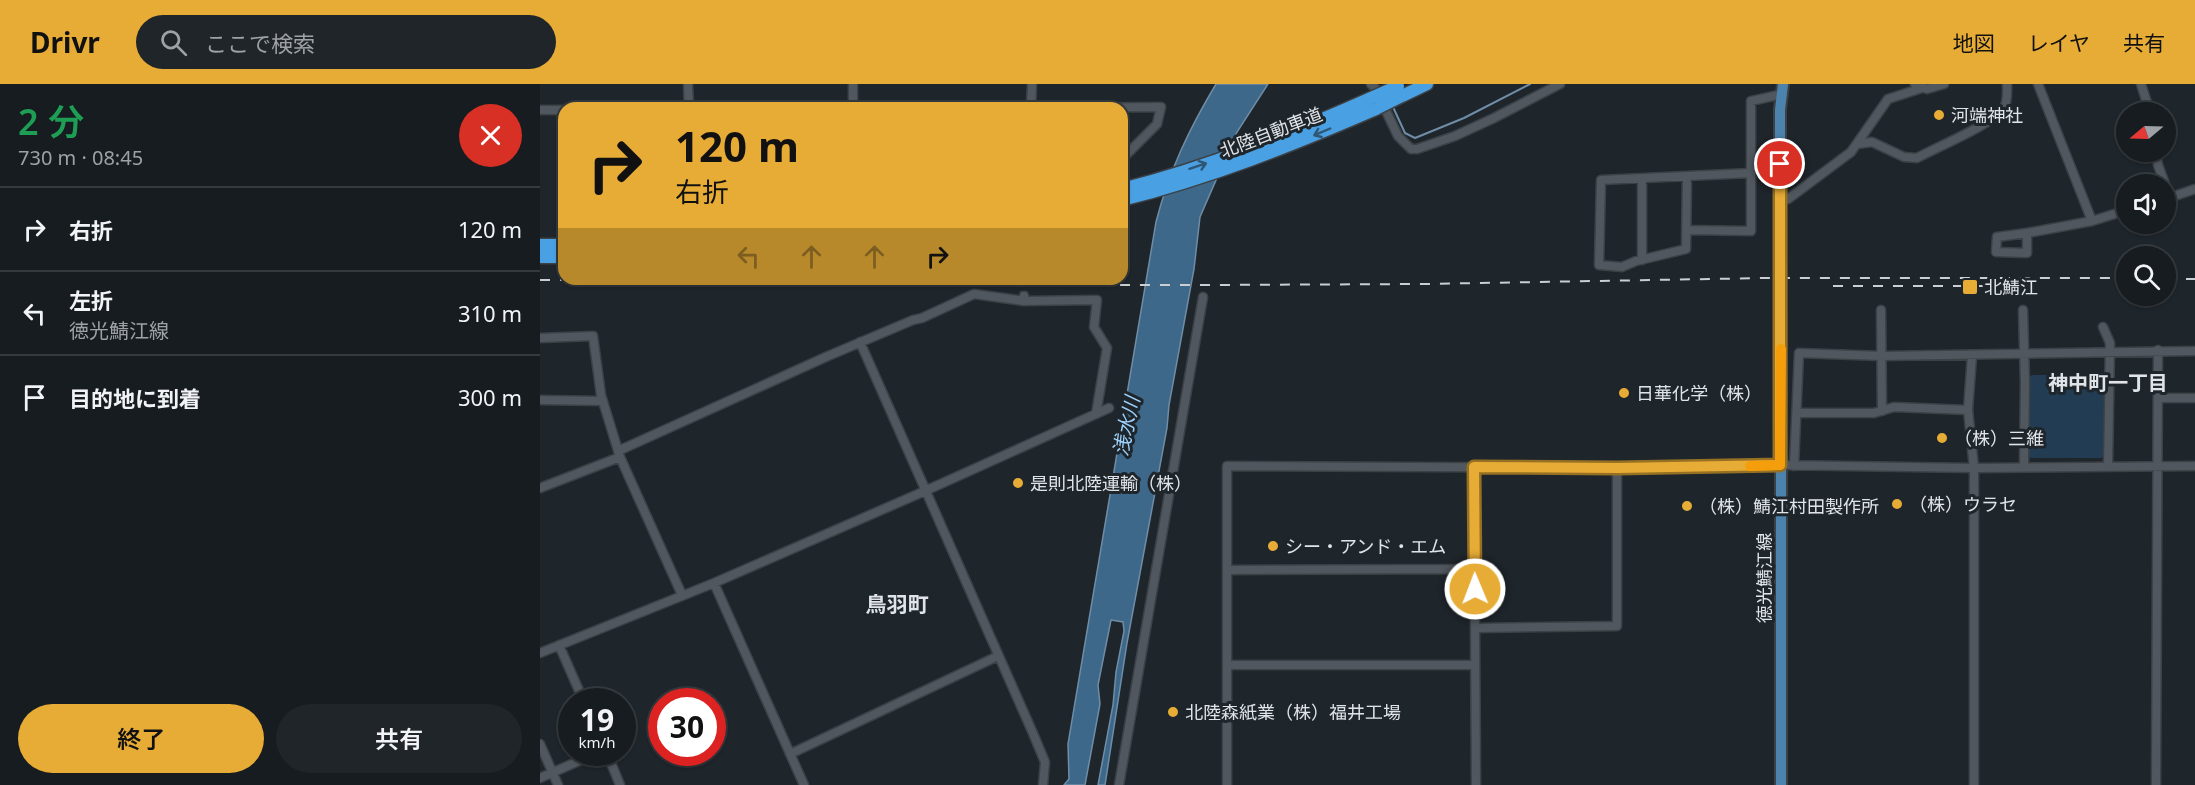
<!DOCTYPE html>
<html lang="ja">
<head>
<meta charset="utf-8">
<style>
  body { margin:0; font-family:"Noto Sans","Noto Sans JP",sans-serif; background:#1f2529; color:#f1f3f6; height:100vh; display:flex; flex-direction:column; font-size:22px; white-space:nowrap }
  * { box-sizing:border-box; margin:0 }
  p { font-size:20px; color:#9ea1a5 }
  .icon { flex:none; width:33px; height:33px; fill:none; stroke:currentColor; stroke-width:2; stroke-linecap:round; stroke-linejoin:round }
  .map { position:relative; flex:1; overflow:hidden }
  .panel { display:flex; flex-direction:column; background:#161c20; width:540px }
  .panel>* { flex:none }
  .guide { position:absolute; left:18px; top:18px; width:570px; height:183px; border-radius:18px; box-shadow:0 2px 4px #0004,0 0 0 2px #353a3e; background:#e7ac36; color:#111; overflow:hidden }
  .needle { width:39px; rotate:251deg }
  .fabs { position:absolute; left:1576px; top:18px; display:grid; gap:12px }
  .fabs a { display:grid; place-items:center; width:60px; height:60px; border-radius:50%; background:#161c20; box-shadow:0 2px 4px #0004,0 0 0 2px #353a3e; font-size:30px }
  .speed { position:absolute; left:18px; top:604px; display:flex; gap:12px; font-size:30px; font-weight:700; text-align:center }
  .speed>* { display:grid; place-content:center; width:78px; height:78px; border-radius:50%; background:#161c20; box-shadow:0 2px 4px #0004,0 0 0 2px #353a3e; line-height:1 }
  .speed small { font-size:15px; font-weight:400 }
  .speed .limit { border:9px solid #d22; background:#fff; color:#111 }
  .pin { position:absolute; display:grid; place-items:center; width:51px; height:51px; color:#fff; margin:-26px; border:3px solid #fff; border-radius:50%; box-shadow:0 2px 6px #0007 }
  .me { position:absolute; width:66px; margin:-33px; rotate:359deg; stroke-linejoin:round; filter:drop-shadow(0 0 4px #0008) }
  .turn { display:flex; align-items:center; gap:21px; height:126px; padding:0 18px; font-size:27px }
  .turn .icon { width:78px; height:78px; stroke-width:2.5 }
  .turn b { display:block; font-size:42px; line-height:51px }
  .lanes { display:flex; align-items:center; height:57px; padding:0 18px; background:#0003; justify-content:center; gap:30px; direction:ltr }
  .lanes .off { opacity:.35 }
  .round { display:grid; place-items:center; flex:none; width:63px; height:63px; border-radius:32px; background:#1f2529 }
  .head { display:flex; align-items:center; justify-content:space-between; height:102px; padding:0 18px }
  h1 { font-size:36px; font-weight:600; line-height:45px; color:#1e9e55 }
  .button { display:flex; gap:12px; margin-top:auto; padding:12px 18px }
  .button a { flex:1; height:69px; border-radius:36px; background:#e7ac36; color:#111; font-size:24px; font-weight:600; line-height:69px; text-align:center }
  .button a+a { background:#1f2529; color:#f1f3f6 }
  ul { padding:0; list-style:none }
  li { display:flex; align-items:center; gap:18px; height:84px; padding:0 18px; border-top:2px solid #353a3e }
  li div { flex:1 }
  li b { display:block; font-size:22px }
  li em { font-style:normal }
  header { display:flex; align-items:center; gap:36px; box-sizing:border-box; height:84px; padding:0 30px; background:#e7ac36; color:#111 }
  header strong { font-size:28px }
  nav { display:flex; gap:33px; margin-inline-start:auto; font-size:21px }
  .search { width:420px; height:54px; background:#1f2529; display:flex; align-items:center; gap:15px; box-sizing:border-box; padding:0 21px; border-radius:33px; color:#9ea1a5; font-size:22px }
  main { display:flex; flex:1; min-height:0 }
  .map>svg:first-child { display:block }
  .green { fill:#223d53 }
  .water { fill:#3e6889; stroke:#6f8da6; stroke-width:1.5 }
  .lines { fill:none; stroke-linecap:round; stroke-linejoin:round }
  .stream { stroke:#6f8da6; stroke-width:2 }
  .minor-tunnel { stroke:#3b4247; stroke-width:8; stroke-dasharray:8 4; stroke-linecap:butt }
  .minor-casing { stroke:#3c4146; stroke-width:11 }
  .major-casing { stroke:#3c4146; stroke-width:14 }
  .highway-casing { stroke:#3c4146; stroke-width:15 }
  .minor { stroke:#50575e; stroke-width:8 }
  .major { stroke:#4c83ad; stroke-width:10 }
  .highway { stroke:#49a0e2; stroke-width:12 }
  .rail { stroke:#cbcfd4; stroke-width:2; stroke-dasharray:10 10; stroke-linecap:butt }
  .major-bridge-casing { stroke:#3c4146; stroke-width:14; stroke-linecap:butt }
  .highway-bridge-casing { stroke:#3c4146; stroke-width:15; stroke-linecap:butt }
  .major-bridge { stroke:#4c83ad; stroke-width:10 }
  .highway-bridge { stroke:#49a0e2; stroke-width:12 }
  .oneway { stroke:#2f5674 }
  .route-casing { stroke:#967023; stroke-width:15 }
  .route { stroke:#e7ac36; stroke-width:10 }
  .slow { stroke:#f59e0b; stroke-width:10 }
  .poi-dot { fill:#e7ac36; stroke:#1e252b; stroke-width:2 }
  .labels { text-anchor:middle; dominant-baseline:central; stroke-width:6; stroke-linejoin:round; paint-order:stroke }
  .poi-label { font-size:18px; fill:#e0e4e8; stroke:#1e252b; text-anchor:start }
  .street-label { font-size:18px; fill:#e0e4e8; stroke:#1e252b }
  .neighbourhood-label { font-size:20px; font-weight:bold; fill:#e0e4e8; stroke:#1e252b }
  .water-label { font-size:20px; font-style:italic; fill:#9dd1fc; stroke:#1e252b }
  .quarter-label { font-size:21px; font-weight:bold; fill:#e0e4e8; stroke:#1e252b }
</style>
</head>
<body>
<header>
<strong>Drivr</strong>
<div class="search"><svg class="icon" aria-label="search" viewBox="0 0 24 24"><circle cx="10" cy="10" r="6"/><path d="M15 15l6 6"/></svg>ここで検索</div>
<nav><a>地図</a><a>レイヤ</a><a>共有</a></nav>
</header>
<main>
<section class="panel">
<div class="head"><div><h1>2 分</h1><p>730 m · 08:45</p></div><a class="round" style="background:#d93025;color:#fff"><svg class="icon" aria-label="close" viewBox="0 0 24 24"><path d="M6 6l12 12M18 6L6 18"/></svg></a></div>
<ul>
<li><svg class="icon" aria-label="right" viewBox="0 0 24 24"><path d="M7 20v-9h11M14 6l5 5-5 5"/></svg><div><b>右折</b></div><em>120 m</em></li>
<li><svg class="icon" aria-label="left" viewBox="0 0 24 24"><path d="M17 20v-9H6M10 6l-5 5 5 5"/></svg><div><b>左折</b><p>徳光鯖江線</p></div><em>310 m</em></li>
<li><svg class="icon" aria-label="arrive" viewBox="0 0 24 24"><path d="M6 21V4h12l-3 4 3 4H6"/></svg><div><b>目的地に到着</b></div><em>300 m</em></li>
</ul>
<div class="button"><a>終了</a><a>共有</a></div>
</section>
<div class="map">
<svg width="1655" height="701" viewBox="0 0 1655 701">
  <rect width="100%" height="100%" fill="#1e252b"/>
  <path class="green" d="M1492 291H1563L1565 294V371L1561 374H1491L1487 371V294Z"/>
  <path class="water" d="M676 0H728L697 48 660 133 654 185 629 321 627 344 587 559 565 701H558L573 621 576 588 584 547 583 538 571 536 558 601 560 620 545 701H524L529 695 528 660 616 138C629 87 649 45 676 0Z"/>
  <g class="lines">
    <path class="stream" d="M853 23 865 49 875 54 924 34 990 0"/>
    <path class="minor-tunnel" d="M483 195 484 212"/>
    <defs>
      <path id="minor" d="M148 0 149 24
        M313 0V23
        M831 0 835 4 858 52 871 65H877L915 52 954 34 1020 0
        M1375 0 1387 5 1404 0
        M1498 0 1552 137
        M1601 0 1610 28
        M235 24H282
        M290 24H320
        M421 24H493
        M491 24 492 0
        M497 24 621 23 617 40 582 75
        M0 26H24
        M1317 60 1332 58 1364 73 1377 74C1395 64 1455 39 1464 24 1468 17 1467 8 1467 0
        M1616 68 1618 81 1625 100
        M1147 92 1146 165 1096 177 1082 183 1059 181 1061 96 1211 89
        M1102 95V176
        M1248 115 1311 68 1348 15 1382 4
        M1626 115 1655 105
        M1147 146 1211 147V17L1243 10
        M1487 149 1457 153 1456 168 1487 169V149L1552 137 1587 126
        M484 217 557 216 554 243 567 264 556 330
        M1341 226 1342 327
        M1483 226 1485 299 1484 383
        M1563 243 1570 259 1568 383
        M0 254 53 252 61 311 80 373 142 511
        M320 258 492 647 505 678 503 701
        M1432 272 1428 326 1434 384V701
        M1618 314H1655
        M0 316 63 317
        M1258 329H1334L1354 323 1428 326
        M78 367 288 272 373 236 382 234 434 210 484 217V212
        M1254 382 1259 269 1342 272 1655 267
        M934 383 936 701
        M0 404 80 373
        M688 486 935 485
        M174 499 264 701
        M936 544 1077 542V384
        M19 561 44 618
        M0 569 174 499 385 407 569 324
        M687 581H935
        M0 660 18 701
        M67 669 80 701
        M250 670 458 572
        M0 694 57 669
        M579 701 663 213
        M687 701V382L1077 384 1240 381 1434 384 1655 382
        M1616 701 1618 266"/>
      <path id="major" d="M1240 80V26L1243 0
        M1241 276V701"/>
      <path id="highway" d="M862 12 887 0
        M582 105C668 83 750 50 831 14
        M582 116C670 94 753 61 836 25
        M0 161H24
        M0 173H24"/>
    </defs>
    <use href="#minor" class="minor-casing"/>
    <use href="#major" class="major-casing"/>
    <use href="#highway" class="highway-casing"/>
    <use href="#minor" class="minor"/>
    <use href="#major" class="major"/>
    <use href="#highway" class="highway"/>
    <path class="rail" d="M1626 195H1655
      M0 196 328 197 495 201H666L883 200 1227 194H1587
      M1293 202H1479"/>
    <defs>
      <path id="major-bridge" d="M1240 80 1241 276"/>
      <path id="highway-bridge" d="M831 14 858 2
        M836 25 862 12"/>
    </defs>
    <use href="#major-bridge" class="major-bridge-casing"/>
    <use href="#highway-bridge" class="highway-bridge-casing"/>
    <use href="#major-bridge" class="major-bridge"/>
    <use href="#highway-bridge" class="highway-bridge"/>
  </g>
  <defs><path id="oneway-shaft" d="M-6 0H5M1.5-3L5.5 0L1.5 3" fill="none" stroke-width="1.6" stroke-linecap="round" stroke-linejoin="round" transform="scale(1.5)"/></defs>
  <g class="oneway">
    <use href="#oneway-shaft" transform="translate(782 48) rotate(157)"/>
    <use href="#oneway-shaft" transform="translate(658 82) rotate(-18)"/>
  </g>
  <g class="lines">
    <defs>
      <path id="route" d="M935 505 934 383 1077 384 1240 381V80"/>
    </defs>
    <use href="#route" class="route-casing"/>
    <use href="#route" class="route"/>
    <path class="slow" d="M1210 382 1240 381 1241 265"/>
  </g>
  <g class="poi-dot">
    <circle cx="1399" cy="31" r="6"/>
    <rect x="1422" y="195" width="16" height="16" rx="3"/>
    <circle cx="1084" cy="309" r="6"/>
    <circle cx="1402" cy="354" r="6"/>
    <circle cx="478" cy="399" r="6"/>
    <circle cx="1357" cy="420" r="6"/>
    <circle cx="1147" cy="422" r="6"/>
    <circle cx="733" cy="462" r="6"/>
    <circle cx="633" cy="628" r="6"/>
  </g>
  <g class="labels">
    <g class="poi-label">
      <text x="1411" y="31">河端神社</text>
      <text x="1444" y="203">北鯖江</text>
      <text x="1096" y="309">日華化学（株）</text>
      <text x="1414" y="354">（株）三維</text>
      <text x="490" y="399">是則北陸運輸（株）</text>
      <text x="1369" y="420">（株）ウラセ</text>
      <text x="1159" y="422">（株）鯖江村田製作所</text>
      <text x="745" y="462">シー・アンド・エム</text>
      <text x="645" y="628">北陸森紙業（株）福井工場</text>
    </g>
    <g class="street-label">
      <text transform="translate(731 48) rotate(-21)">北陸自動車道</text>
      <text transform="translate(1224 494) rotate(-90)">徳光鯖江線</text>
    </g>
    <g class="neighbourhood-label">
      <text x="1568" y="298">神中町一丁目</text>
    </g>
    <g class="water-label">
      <text transform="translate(586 342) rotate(-78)">浅水川</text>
    </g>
    <g class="quarter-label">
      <text x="357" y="520">鳥羽町</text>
    </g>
  </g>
</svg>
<div class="fabs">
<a><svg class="needle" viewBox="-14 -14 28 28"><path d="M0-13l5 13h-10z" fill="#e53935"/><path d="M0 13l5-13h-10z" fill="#9ea1a5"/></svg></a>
<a><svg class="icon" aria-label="sound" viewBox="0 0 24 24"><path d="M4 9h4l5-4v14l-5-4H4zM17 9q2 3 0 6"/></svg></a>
<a><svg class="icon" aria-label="search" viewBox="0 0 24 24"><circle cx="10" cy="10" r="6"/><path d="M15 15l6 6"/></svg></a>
</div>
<div class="speed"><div>19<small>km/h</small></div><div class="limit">30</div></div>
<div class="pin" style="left:1240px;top:80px;background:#d93025"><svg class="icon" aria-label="arrive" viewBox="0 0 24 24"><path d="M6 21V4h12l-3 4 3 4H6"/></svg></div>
<svg class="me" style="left:935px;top:505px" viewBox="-20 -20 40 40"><circle r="17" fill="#e7ac36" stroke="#fff" stroke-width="3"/><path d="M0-11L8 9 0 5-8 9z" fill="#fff"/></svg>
<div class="guide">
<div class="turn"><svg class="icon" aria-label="right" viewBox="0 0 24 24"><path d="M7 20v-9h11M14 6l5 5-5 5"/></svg><div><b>120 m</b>右折</div></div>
<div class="lanes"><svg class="icon off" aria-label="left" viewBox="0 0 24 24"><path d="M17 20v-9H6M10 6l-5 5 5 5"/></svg><svg class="icon off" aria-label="ahead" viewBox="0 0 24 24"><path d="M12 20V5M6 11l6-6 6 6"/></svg><svg class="icon off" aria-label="ahead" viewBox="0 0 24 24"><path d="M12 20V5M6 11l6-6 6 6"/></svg><svg class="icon" aria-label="right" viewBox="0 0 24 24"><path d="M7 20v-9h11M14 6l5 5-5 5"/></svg></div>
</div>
</div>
</main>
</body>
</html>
